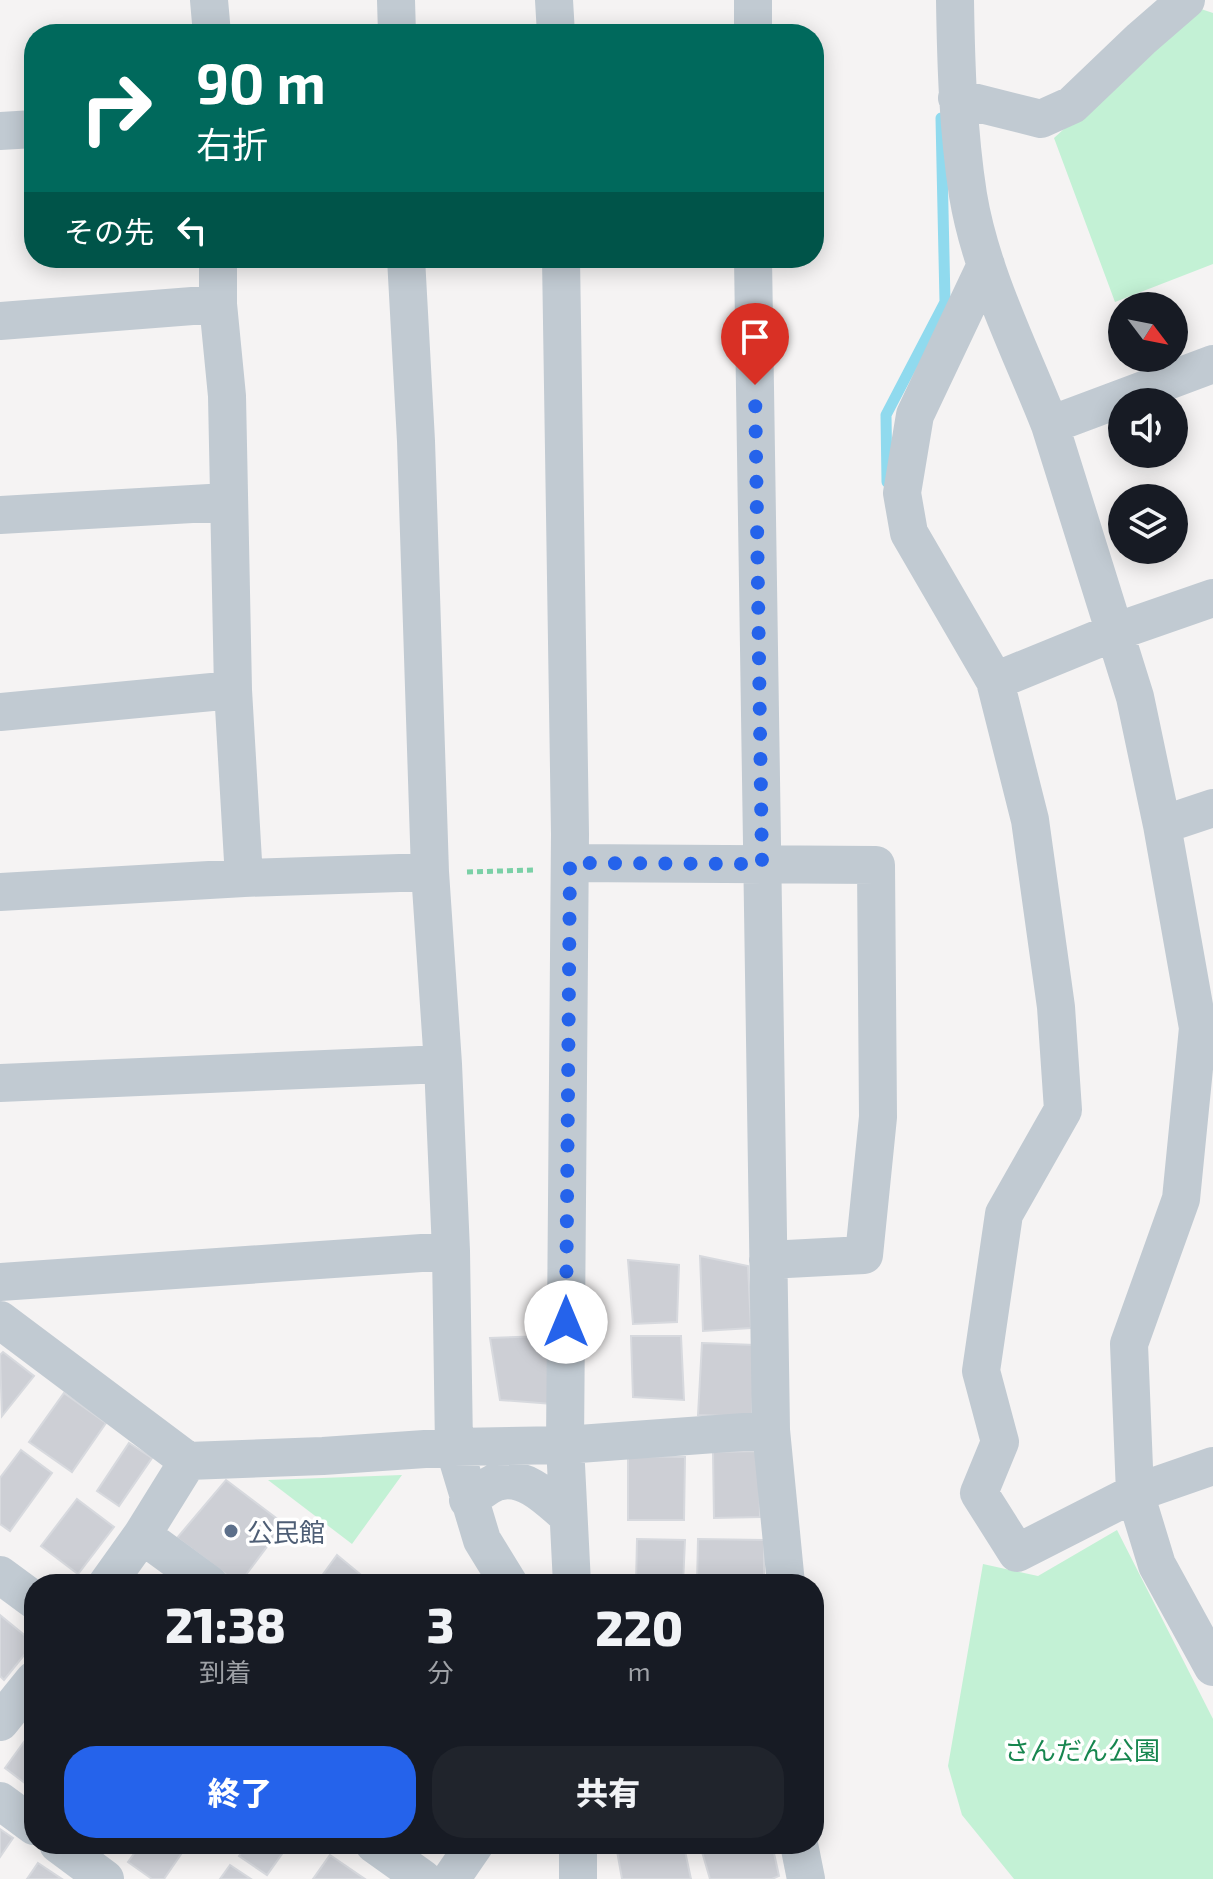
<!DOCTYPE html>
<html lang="ja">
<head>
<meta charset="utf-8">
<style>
  body { margin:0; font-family:"Exo 2","Noto Sans JP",sans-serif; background:#20242c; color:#f1f3f6; height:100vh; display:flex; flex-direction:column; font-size:30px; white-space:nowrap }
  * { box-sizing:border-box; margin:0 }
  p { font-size:26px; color:#9ea1a6 }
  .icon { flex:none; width:44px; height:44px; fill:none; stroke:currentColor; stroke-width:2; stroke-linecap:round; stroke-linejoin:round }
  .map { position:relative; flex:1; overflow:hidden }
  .panel { position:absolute; left:24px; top:1574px; width:800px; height:280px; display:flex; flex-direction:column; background:#171b24; border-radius:32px; box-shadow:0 4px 20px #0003 }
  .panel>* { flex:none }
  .guide { position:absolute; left:24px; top:24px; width:800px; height:244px; border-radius:32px; box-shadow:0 4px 20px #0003; background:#00695c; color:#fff; overflow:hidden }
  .needle { width:52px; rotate:122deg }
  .tools { position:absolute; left:1108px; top:292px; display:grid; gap:16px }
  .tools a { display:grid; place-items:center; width:80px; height:80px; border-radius:50%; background:#171b24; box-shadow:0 4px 20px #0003; font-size:40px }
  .pin { position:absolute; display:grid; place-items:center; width:68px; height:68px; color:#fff; margin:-82px -34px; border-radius:50% 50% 50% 0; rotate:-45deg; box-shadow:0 0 8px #0007 }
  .pin .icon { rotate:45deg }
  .me { position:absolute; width:88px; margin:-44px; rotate:0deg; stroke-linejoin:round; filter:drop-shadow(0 0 6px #0008) }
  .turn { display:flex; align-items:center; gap:28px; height:168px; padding:0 40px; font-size:36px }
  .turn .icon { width:104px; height:104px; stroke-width:2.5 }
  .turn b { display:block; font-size:56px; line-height:68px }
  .then { display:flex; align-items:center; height:76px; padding:0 40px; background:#0003; gap:16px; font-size:30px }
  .eta { display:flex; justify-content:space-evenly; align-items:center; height:136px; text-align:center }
  .eta b { font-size:48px; font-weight:800; line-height:56px }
  .button { display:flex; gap:16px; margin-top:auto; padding:16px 40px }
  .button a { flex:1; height:92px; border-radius:32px; background:#2563eb; color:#fff; font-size:32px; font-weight:800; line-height:92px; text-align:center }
  .button a+a { background:#20242c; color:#f1f3f6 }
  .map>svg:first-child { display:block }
  .green { fill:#c3f1d5 }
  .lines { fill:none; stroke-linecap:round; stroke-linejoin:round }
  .stream { stroke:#90daee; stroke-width:11 }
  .building { fill:#cdcfd5; stroke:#d7d9de; stroke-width:2 }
  .path { stroke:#7ad0a6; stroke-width:5; stroke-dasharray:6 4; stroke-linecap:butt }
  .minor { stroke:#c1cad2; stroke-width:38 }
  .route { stroke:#2563eb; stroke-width:14; stroke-dasharray:0 25.2 }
  .service-dot { fill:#5c6f8a; stroke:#fff; stroke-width:3 }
  .labels { text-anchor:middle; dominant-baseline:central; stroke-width:7; stroke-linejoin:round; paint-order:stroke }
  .service-label { font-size:26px; fill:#4e5e75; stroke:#fff; text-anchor:start }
  .park-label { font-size:26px; fill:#17864f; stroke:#fff }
</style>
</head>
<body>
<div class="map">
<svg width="1213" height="1879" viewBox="0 0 1213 1879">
  <rect width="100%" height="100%" fill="#f5f3f3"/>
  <path class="green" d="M1198 8 1213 13V264L1115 302 1054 138Z
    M402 1475 352 1544 268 1480Z
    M1117 1530 1213 1719V1879H1014L962 1815 948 1766 983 1564 1038 1576Z"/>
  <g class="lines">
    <path class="stream" d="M887 482 886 415 945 302 941 118"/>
  </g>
  <path class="building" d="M700 1256 748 1266 751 1328 703 1331Z
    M628 1260 679 1265 677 1322 633 1324Z
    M546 1336 552 1404 500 1400 490 1338Z
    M631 1336H681L684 1400 633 1397Z
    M702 1343 755 1345 752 1417 698 1415Z
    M3 1352 34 1376 2 1416 0 1355Z
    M64 1393 106 1423 72 1472 29 1442Z
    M129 1443 152 1458 119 1506 97 1491Z
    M21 1450 52 1473 10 1531 0 1524V1478Z
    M759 1451 760 1517 714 1518 713 1452Z
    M628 1456 685 1457 684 1520H628Z
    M226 1480 284 1524 239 1584 177 1538Z
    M77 1499 114 1527 78 1574 41 1546Z
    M637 1539 685 1540 683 1584H636Z
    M698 1539 764 1540V1584H697Z
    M337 1555 372 1584H316Z
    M0 1615 34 1643 4 1680 0 1676Z
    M34 1728V1790L5 1768Z
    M0 1829 13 1838 0 1857Z
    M141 1844H188L164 1879H152L128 1862Z
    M248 1844H289L267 1875 239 1856Z
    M708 1844H772L779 1876 772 1879H710L700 1845Z
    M617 1851H685L691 1879H622Z
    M330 1855 365 1879H313Z
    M38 1863 62 1879H27Z
    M230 1865 251 1879H220Z"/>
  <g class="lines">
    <path class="path" d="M467 872 533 870"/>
    <path class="minor" d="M209 0 212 34
      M396 0 397 34
      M554 0 556 34
      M955 0C956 65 958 130 968 195 981 274 1021 351 1050 425
      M753 34V0
      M957 98 1041 119 1072 105 1141 39 1186 0
      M0 131 34 129
      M218 258V304L227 396 233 690 244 878
      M406 258 416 441 430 872 443 1064 451 1251 454 1447 482 1540 509 1584
      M561 258 570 834 565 1445 572 1584
      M753 258 771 1430 786 1584
      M986 265 915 415 902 493 909 533 995 681
      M0 321 218 304
      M1213 364 1050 425 1135 697 1162 825 1198 1028 1181 1199 1129 1344 1135 1493 1157 1565 1213 1667
      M0 515 227 502
      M1213 598 1115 632 995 681 1030 820 1056 1007 1063 1110 1004 1214 981 1371 1000 1442 979 1493 1017 1553 1135 1493 1213 1466
      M0 712 233 690
      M1162 825 1213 808
      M570 863 876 865 878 1117 864 1255 768 1260
      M0 892 244 878 430 872
      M0 1083 443 1064
      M0 1282 451 1251
      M0 1320 188 1461 323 1456 454 1447 565 1445 771 1430
      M468 1500C478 1494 491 1482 501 1481 527 1476 549 1500 567 1515
      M142 1535 209 1584
      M0 1575 34 1600
      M107 1584 142 1535 188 1461
      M0 1722 34 1680
      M0 1801 34 1826
      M58 1844 105 1879
      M374 1844 423 1879
      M799 1844 806 1879
      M451 1879 475 1844
      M578 1879V1844"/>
  </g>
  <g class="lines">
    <path class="route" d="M566 1322 570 863 762 864 755 385"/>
  </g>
  <circle class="service-dot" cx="231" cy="1531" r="8"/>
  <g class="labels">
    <g class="service-label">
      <text x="247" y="1531">公民館</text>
    </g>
    <g class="park-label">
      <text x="1082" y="1749">さんだん公園</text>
    </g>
  </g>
</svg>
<div class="tools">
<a><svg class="needle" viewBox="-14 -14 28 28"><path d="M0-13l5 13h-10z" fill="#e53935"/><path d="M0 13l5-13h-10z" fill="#9ea1a6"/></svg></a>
<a><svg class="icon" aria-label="sound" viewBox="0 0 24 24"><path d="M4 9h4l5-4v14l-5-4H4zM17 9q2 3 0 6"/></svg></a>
<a><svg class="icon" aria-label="layers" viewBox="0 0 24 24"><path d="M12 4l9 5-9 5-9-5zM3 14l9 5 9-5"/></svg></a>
</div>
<div class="pin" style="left:755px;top:385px;background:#d93025"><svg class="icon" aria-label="arrive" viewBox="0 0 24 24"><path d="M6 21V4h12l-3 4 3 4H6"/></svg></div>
<svg class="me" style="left:566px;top:1322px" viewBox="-20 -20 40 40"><circle r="19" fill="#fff"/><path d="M0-13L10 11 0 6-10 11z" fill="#2563eb"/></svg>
<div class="guide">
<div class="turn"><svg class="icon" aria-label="right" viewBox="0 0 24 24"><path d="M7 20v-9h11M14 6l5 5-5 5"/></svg><div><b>90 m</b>右折</div></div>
<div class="then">その先<svg class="icon" aria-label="left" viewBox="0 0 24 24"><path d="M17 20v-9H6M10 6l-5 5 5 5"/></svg></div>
</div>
<section class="panel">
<div class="eta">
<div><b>21:38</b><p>到着</p></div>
<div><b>3</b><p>分</p></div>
<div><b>220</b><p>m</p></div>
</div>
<div class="button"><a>終了</a><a>共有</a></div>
</section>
</div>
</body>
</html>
